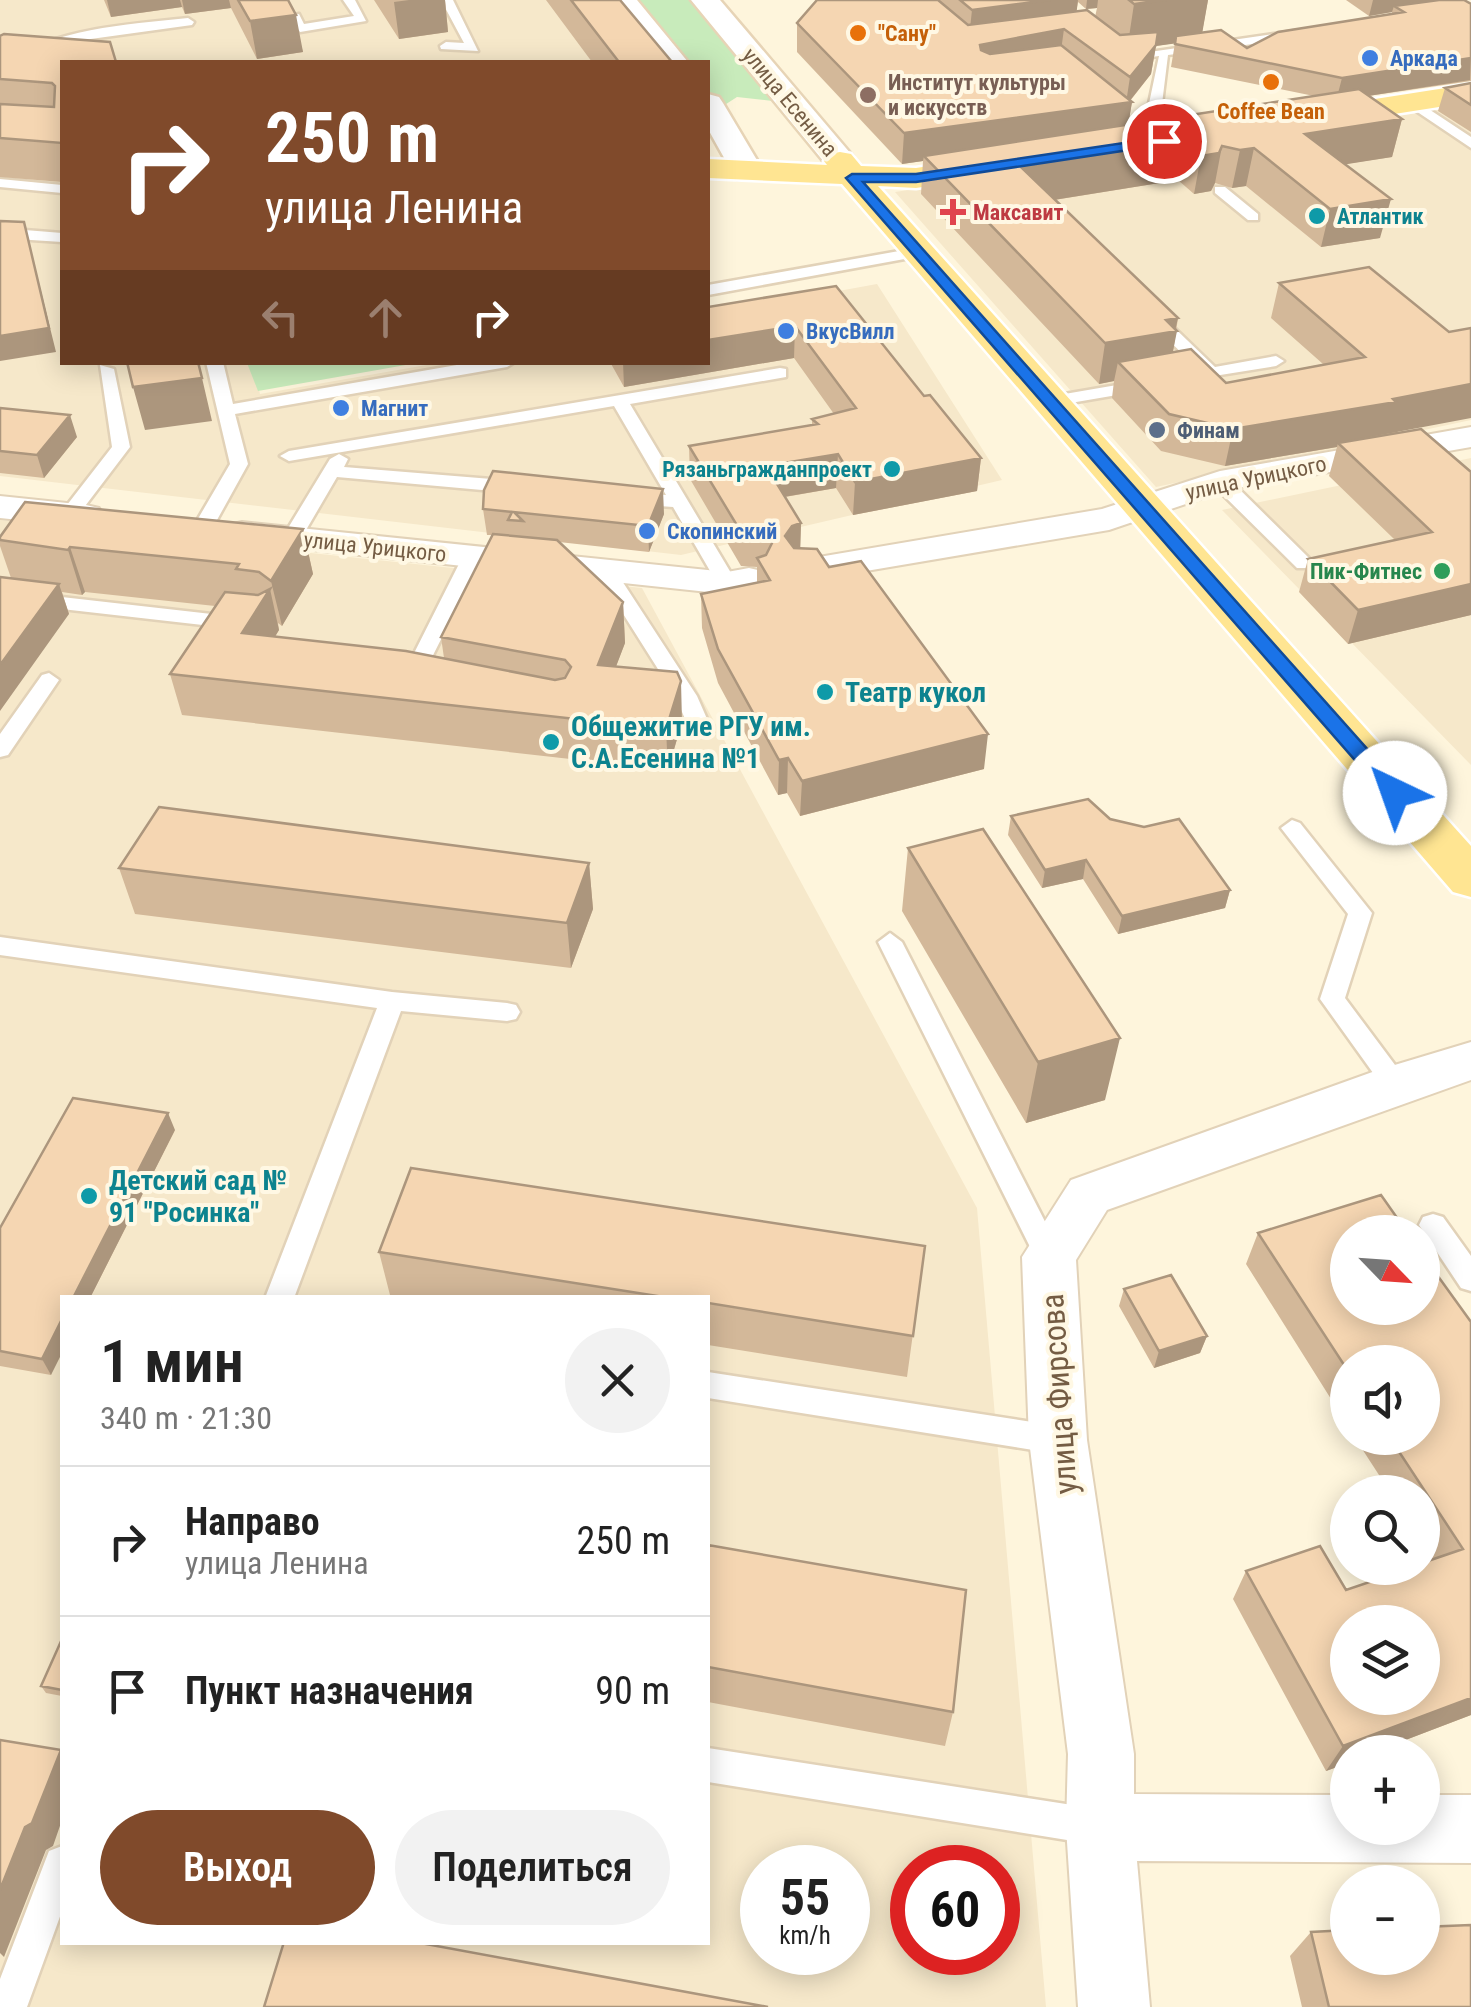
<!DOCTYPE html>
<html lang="ru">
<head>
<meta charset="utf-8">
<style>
  body { margin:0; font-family:"Roboto Condensed",sans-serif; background:#f2f2f2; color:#222; height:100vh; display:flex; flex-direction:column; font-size:38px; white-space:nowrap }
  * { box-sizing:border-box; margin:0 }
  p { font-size:32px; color:#767676 }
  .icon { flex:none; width:55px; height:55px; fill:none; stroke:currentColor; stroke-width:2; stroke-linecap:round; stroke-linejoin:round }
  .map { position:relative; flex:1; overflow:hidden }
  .sheet { position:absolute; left:60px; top:1295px; width:650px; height:650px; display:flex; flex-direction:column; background:#fff; border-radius:0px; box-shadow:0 5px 25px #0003 }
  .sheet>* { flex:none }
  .hud { position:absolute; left:60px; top:60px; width:650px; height:305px; border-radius:0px; box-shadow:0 5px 25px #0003; background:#804a2b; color:#fff; overflow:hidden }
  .needle { width:65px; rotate:115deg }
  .buttons { position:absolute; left:1330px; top:1215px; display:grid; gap:20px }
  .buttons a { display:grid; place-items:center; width:110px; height:110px; border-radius:50%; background:#fff; box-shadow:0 5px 25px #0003; font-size:50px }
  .speed { position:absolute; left:740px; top:1845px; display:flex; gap:20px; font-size:50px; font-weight:700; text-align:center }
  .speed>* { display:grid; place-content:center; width:130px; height:130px; border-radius:50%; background:#fff; box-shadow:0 5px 25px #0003; line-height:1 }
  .speed small { font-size:25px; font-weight:400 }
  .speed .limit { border:15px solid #d22; background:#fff; color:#111 }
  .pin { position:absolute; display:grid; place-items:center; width:85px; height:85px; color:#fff; margin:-42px; border:5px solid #fff; border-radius:50%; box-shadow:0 2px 10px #0007 }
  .me { position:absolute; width:110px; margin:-55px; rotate:318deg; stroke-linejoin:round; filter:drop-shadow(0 0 8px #0008) }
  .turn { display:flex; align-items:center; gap:35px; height:210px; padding:0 40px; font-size:45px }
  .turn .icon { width:130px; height:130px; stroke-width:2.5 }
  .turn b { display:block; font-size:70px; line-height:85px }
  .lanes { display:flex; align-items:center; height:95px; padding:0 40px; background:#0003; justify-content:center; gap:50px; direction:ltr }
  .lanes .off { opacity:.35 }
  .round { display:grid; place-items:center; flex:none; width:105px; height:105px; border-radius:52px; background:#f2f2f2 }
  .head { display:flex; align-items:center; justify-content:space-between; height:170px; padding:0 40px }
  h1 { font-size:60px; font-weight:600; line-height:75px }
  .primary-button { display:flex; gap:20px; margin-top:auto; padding:20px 40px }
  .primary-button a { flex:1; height:115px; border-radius:60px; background:#804a2b; color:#fff; font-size:40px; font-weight:600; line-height:115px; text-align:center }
  .primary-button a+a { background:#f2f2f2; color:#222 }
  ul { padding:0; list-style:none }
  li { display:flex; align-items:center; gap:30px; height:150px; padding:0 40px; border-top:2px solid #e0e0e0 }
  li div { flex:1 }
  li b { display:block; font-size:38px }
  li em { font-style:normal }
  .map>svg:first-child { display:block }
  .residential { fill:#f6e8ca; fill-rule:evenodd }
  .green { fill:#c8ebbb }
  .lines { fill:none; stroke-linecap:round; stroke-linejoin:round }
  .service-casing { stroke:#e2d2b8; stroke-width:5 }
  .minor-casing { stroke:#e2d2b8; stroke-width:4 }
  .secondary-casing { stroke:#e7d4b6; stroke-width:5 }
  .primary-casing { stroke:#fff; stroke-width:5 }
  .service { fill:#fff; fill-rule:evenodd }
  .minor { fill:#fff; fill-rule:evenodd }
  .secondary { fill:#fff; fill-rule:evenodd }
  .primary { fill:#ffe592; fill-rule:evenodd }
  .wall { fill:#d3b899; fill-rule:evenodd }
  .shaded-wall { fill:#ac967d }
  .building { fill:#f5d6b2; stroke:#ac967d; stroke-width:2.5; fill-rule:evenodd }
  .route { fill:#1a73e8; stroke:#114b97; stroke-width:2.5 }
  .food-dot { fill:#e8710a; stroke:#fff8e4; stroke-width:4 }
  .shop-dot { fill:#3f7fe0; stroke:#fff8e4; stroke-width:4 }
  .education-dot { fill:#8d6e63; stroke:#fff8e4; stroke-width:4 }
  .health-dot { fill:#e0444e; stroke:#fff8e4; stroke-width:4 }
  .culture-dot { fill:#0f9aa8; stroke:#fff8e4; stroke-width:4 }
  .service-dot { fill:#5c6f8a; stroke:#fff8e4; stroke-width:4 }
  .leisure-dot { fill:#2e9e5b; stroke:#fff8e4; stroke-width:4 }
  .labels { text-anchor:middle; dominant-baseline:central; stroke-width:8; stroke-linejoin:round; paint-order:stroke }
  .far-food-label { font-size:22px; font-weight:bold; fill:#c56008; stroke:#fff8e4; text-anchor:start }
  .far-shop-label { font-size:22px; font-weight:bold; fill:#366cbe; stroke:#fff8e4; text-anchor:start }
  .far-education-label { font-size:22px; font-weight:bold; fill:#785e54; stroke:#fff8e4; text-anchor:start }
  .far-street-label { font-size:22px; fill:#745c44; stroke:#fff8e4 }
  .far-health-label { font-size:22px; font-weight:bold; fill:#be3a42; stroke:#fff8e4; text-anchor:start }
  .far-culture-label { font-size:22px; font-weight:bold; fill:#0d838f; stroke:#fff8e4; text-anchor:start }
  .far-service-label { font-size:22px; font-weight:bold; fill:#4e5e75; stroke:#fff8e4; text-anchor:start }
  .far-leisure-label { font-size:22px; font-weight:bold; fill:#27864d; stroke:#fff8e4; text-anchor:end }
  .culture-label { font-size:28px; font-weight:bold; fill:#0d838f; stroke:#fff8e4; text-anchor:start }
  .near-street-label { font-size:32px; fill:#745c44; stroke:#fff8e4 }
</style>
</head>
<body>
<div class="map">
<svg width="1471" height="2007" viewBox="0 0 1471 2007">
  <rect width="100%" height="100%" fill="#fef5dc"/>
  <path class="residential" d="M0 0H599L652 62H62L0 100Z
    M1471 105V420L1156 487 895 192Z
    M0 133 62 138V362L252 363 260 394 438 363 708 362V315L877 284 1002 480 681 555 0 476Z
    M1471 458V765L1222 510Z
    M0 520 642 588 977 1208 1046 2007H0ZM62 1298H708V1942H62ZM762 1868H848V1952H762ZM912 1868H998V1952H912Z"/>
  <path class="green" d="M636 0H694L773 101 737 97 720 108 708 92V62H685Z
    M247 363V362L417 363 258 391Z"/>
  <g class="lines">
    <defs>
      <path id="service" d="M343 0H355L366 21 300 32 289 17 299 14 304 24 354 16Z
        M441 0H453L478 51 441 49 440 46 446 42 464 43Z
        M188 18 194 22 192 25 69 42 0 75V65C56 28 123 25 188 18Z
        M1295 31 1300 32V38L1168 55 1161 112 1179 127 1172 131 1147 113 1159 56 1122 61 1115 57Z
        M1412 98 1471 137V148L1407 105 1405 102Z
        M0 179 62 185V193L0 187Z
        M1215 187H1225L1258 214V220H1248L1215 193Z
        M0 228 62 233V242L0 238Z
        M916 248 921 250V256L708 295V285Z
        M1147 313H1159L1215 367 1276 356 1284 361 1276 366 1189 380V372L1199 370 1147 319Z
        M206 362H223L233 404 474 362H515L507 367 235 414 248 464 212 529 202 535 192 529 230 464Z
        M100 365 114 369 130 447 76 518 69 520 60 514 112 447Z
        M780 368 786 369V377L630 404 737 583 727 589 717 583 673 507 632 504 623 498 632 492 666 495 614 406 289 461 280 456 289 451Z
        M1146 380 1155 385 1152 389 1053 406 1044 401 1053 396Z
        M339 454 348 459 344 467 517 481 526 487 517 493 337 477 299 542H285L282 538 330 459Z
        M1220 475 1227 477 1311 560V568H1297L1213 485 1211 481Z
        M472 552 482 558 420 681 410 688 403 686 400 681 462 558Z
        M606 565 613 567 697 696 711 728 708 733 700 735 689 728 675 696 596 571Z
        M0 590 238 617 248 623 238 629 0 602Z
        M49 673 59 680 8 755 0 757V734L42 675Z
        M1292 820 1300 823 1372 913 1345 998 1404 1077 1408 1084 1404 1091H1386L1320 999 1348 914 1281 828Z
        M890 933 902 942 1059 1249 1063 1257 1059 1265 1049 1269 1039 1265 878 942Z
        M0 937 392 992 507 1003 516 1005 520 1012 516 1019 507 1021 401 1011 294 1298H265L377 1008 0 955Z
        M1433 1214 1443 1217 1471 1256V1291L1461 1288 1419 1225 1423 1217Z
        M708 1372 1058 1426 1069 1430 1073 1440 1069 1450 1058 1454 708 1398Z
        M708 1748 1098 1809 1111 1814 1116 1827 1111 1840 1098 1845 708 1782Z
        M62 1846V1911L27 2007H0V1979L44 1864 49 1851Z"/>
      <path id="minor" d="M1471 427V447L1227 490 1109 530 807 581 794 578 788 570 794 562 807 559 1102 509 1220 471Z
        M0 496 86 505 99 508 104 516 99 524 86 527 0 518Z
        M242 522 727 572 749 568 762 571 768 579 762 587 727 594 229 541 224 533 229 525Z
        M1471 1042V1080L1107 1210 1076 1260 1087 1440 1134 1754V1794L1348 1795V1828H1422V1795H1471V1863L1137 1861 1150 2007H1078L1066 1827 1068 1754 1029 1440 1022 1257 1071 1180 1378 1070Z"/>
      <path id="secondary" d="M609 0H637L688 62H659Z
        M691 0H720L851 154 856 161 851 168H829Z
        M708 94 719 97 723 103 764 172 759 179H737L732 172 708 129Z"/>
      <path id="primary" d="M1471 84V102L1311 127 1300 124 1296 118 1300 112 1311 109Z
        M840 152 851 154 861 166 916 168 994 156 1005 159 1010 166 1005 173 994 176 916 188 878 186 1471 846V897L1453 892 842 184 708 178V159L827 165 824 161 829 154Z"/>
    </defs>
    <use href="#service" class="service-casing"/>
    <use href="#minor" class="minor-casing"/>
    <use href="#secondary" class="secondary-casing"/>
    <use href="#primary" class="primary-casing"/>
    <use href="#service" class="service"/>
    <use href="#minor" class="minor"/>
    <use href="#secondary" class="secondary"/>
    <use href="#primary" class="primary"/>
  </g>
  <path class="wall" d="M104 0H288L303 52 257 59 231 8 185 14 182 7 111 17Z
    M374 0H445L448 32 399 39Z
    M546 0H620L672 62H592Z
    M817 0H1208L1202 32 1247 48 1392 14V12L1369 16 1346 0H1435L1471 4V81L1368 96 1402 119 1392 157 1345 164 1380 238 1321 247 1246 186 1232 188 1215 183 1211 191 1194 194 1178 180 1054 200 1178 318 1173 352 1226 383 1323 364 1271 318 1279 283 1369 267 1398 433 1471 472V615L1348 644 1299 592 1308 559 1395 540 1329 476 1337 447 1225 466 1161 451 1112 398 1114 381 1099 384 921 194 923 161 902 164 797 52V23ZM1078 2 1086 9 1097 8 1095 17 1076 12ZM1175 43 1171 67 1314 96 1128 125 1132 102 1130 101 1151 74 1156 46Z
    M0 36 62 62V182L0 177Z
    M1471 83V132L1438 111 1445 88Z
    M836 286 924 396 981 458 977 491 853 515 836 488 785 497 801 523 800 548 829 567 984 769 800 816 787 793 778 795 718 683 702 628 701 594 757 582V567L741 566 690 479 689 446 812 425V419L834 414 794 358 624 387 610 362H708Z
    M0 408 77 437 44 478 0 473Z
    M483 509 664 514 649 552 559 542 623 602 625 643 616 666 682 722 668 770 182 715 170 674 215 606 85 592 82 595 62 592 69 614 11 578 0 546V537L303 529 313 574 282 626 278 623 279 630 275 636 444 658 441 637 492 535H487Z
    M1011 816 1110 819 1230 890 1225 908 1118 934 1083 879 1042 888 1008 835Z
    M908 848 1105 1100 1026 1123 902 911Z
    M589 863 593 909 571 968 135 914 119 868Z
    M175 1130 90 1298H62L51 1375 0 1366V1228Z
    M1258 1233 1471 1322V1715L1374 1752H1348V1763L1326 1771 1233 1599 1246 1571 1346 1590 1432 1560 1422 1544V1492H1390L1355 1438H1422L1348 1362V1426L1246 1264Z
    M925 1246 907 1377 708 1345V1298H408L390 1295 379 1252Z
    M1124 1289 1207 1336 1200 1353 1154 1368 1119 1306Z
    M708 1545 953 1712 945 1746 708 1702Z
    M62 1639V1696L46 1693 41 1686Z
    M1311 1932 1471 2007H1302L1290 1956Z"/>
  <path class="shaded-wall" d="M107 0H180L182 7 111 17Z
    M182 0H229L231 8 185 14Z
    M409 0H445L448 32 399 39 394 2Z
    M1050 0H1078L1075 25 969 38 972 10Z
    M1087 0H1098L1097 8 1086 9Z
    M1166 0H1208L1201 40 1156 46 1151 74 1128 103 1132 102 1127 132 924 156 923 161 902 164 904 133 1126 103 1130 77 1127 50 1134 4Z
    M1373 0H1435L1394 6 1392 12 1369 16Z
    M296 15 303 52 257 59 250 21Z
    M1064 29 1060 58 977 74 980 45Z
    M1471 58 1470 80 1336 101 1342 78Z
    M1402 119 1392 157 1297 172 1305 134Z
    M1185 142 1178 180 1016 206 1021 167Z
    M1222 146 1215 183 1211 191 1194 194 1201 156Z
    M1254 148 1246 186 1232 188 1240 150Z
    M1391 199 1380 238 1321 247 1330 209Z
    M24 222 56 352 0 361V336Z
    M1178 318 1175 331H1177L1169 371 1118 362 1114 381 1099 384 1105 343 1166 320Z
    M795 326 794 358 624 387 623 362H708V340Z
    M202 378 212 421 145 430 133 387Z
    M1471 384V418L1338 443 1337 447 1225 466 1233 429Z
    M70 415 77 437 44 478 37 455Z
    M838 454 836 488 766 500V466Z
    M981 458 977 491 853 515 855 482Z
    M663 489 664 514 649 552 648 526Z
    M801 523 800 557 785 536 792 526Z
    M303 529 313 574 282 626 271 581Z
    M70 547 85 592 82 595 68 550Z
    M59 584 69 614 0 711V665Z
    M1471 584V615L1348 644 1358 610Z
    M270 589 279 630 253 674 242 633Z
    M623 602 625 643 601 706 598 665Z
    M681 681 682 722 668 770 666 729Z
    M988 734 984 769 800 816 802 781Z
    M788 758 787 793 778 795 779 760Z
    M1086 860 1083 879 1042 888 1045 870Z
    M589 863 593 909 571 968 567 923Z
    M1230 890 1225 908 1118 934 1122 916Z
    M1120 1038 1105 1100 1026 1123 1038 1062Z
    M168 1113 175 1130 90 1298H73Z
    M62 1319V1353L51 1375 42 1359Z
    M1207 1336 1200 1353 1154 1368 1159 1351Z
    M1471 1698V1715L1374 1752H1348V1763L1326 1771 1343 1746Z
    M61 1750 62 1751V1820L53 1846 46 1850 4 1957 0 1953V1890L25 1827Z"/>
  <path class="building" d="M238 0H288L296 15 250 21Z
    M571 0H620L672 62H619Z
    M817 0H938L968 25 1087 10 1120 35 1158 32 1156 45 1130 77 1064 29 980 45 981 50 990 54 1061 45 1132 102 904 133 797 23Z
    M960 0H1050L972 10Z
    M1129 0H1166L1134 4Z
    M1439 0H1464L1471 4V58L1342 78 1175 44 1176 36 1221 30 1247 48 1278 32 1404 12 1394 6Z
    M4 34 110 42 116 62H62V143L0 138V104L54 107 55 86 52 83 0 79V36Z
    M1471 83V105L1445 88Z
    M1359 89 1402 119 1305 134 1391 199 1330 209 1254 148 1240 150 1222 146 1219 153 1201 156 1185 142 1021 167 1178 318 1166 320 1177 331 1105 343 924 156Z
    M0 221 24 222 49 328 0 336Z
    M1369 267 1449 332 1471 328V384L1393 399 1396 402 1233 429 1169 414 1118 362 1191 349 1226 383 1365 357 1279 283Z
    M836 286 924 396 930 395 981 458 855 482 838 454 766 466 801 523 792 526 785 536 794 548 817 549 829 567 861 561 988 734 802 781 788 758 779 760 718 649 701 594 770 580 757 558 766 555 772 543 763 534 741 532 689 446 818 424 812 419 856 408 795 326 708 340V307Z
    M127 362H198L202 378 133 387Z
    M0 408 70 415 37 455 0 451Z
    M1421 429 1471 472V584L1358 610 1308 559 1432 532 1338 443Z
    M493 471 663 489 648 526 514 512 523 521 508 520 512 512 483 509 484 490Z
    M25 502 303 529 271 581 259 572 236 569 239 564 70 547 68 550 0 540V537Z
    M493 534 557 540 623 602 598 665 677 672 681 681 666 729 170 674 225 592 258 595 270 589 242 633 406 651 555 680 565 678 571 667 565 660 441 637Z
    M0 577 59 584 0 665Z
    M1088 799 1110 819 1144 827 1179 819 1230 890 1122 916 1086 860 1045 870 1011 816Z
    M159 807 589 863 567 923 119 868Z
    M983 829 1120 1038 1038 1062 908 848Z
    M73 1098 168 1113 73 1298H62V1319L42 1359 0 1351V1228Z
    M411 1168 925 1246 913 1336 708 1303V1298H670L379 1252Z
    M1381 1195 1407 1232H1348V1308H1422V1254L1471 1322V1698L1343 1746 1246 1571 1320 1546 1346 1590 1411 1568H1422V1563L1463 1549 1390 1438H1422V1362H1348V1371L1258 1233ZM1348 1622H1422V1698H1348Z
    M1171 1275 1207 1336 1159 1351 1124 1289Z
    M708 1545 966 1590 953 1712 708 1667Z
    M62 1639V1690L41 1686Z
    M0 1740 61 1750 32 1823 25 1827 0 1890Z
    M1471 1925V2007H1329L1311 1932 1348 1930V1958H1422V1927Z
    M284 1942H415L768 2007H264Z"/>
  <path class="route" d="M1164 137 1170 141 1168 144 916 182H863L1402 788V798H1388L846 178 852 174H916Z"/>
  <g class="food-dot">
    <circle cx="858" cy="33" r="10"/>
    <circle cx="1271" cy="82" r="10"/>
  </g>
  <g class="shop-dot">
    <circle cx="1370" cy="58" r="10"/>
    <circle cx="786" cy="331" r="10"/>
    <circle cx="341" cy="408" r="10"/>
    <circle cx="647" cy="531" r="10"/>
  </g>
  <circle class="education-dot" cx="868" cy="95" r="10"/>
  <path class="health-dot" d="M948 197h10v10h10v10h-10v10h-10v-10h-10v-10h10z"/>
  <g class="culture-dot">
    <circle cx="1317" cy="216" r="10"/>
    <circle cx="892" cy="469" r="10"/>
    <circle cx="825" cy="692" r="10"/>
    <circle cx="551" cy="742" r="10"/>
    <circle cx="89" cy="1196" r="10"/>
  </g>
  <circle class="service-dot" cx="1157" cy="430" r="10"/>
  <circle class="leisure-dot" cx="1442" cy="571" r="10"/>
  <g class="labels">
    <g class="far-food-label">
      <text x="878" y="33">"Сану"</text>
      <text x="1271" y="111" text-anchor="middle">Coffee Bean</text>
    </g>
    <g class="far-shop-label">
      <text x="1390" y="58">Аркада</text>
      <text x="806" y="331">ВкусВилл</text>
      <text x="361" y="408">Магнит</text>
      <text x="667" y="531">Скопинский</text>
    </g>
    <g class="far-education-label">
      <text x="888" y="82">Институт культуры<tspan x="888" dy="25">и искусств</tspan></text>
    </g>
    <g class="far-street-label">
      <text transform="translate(790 102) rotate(50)">улица Есенина</text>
      <text transform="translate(1256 478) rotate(-12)">улица Урицкого</text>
      <text transform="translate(375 547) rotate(6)">улица Урицкого</text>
    </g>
    <g class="far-health-label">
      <text x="973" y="212">Максавит</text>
    </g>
    <g class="far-culture-label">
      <text x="1337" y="216">Атлантик</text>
      <text x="872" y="469" text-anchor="end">Рязаньгражданпроект</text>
    </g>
    <g class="far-service-label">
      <text x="1177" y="430">Финам</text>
    </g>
    <g class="far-leisure-label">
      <text x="1422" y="571">Пик-Фитнес</text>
    </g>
    <g class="culture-label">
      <text x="845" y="692">Театр кукол</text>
      <text x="571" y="726">Общежитие РГУ им.<tspan x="571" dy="32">С.А.Есенина №1</tspan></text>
      <text x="109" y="1180">Детский сад №<tspan x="109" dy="32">91 "Росинка"</tspan></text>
    </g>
    <g class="near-street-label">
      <text transform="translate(1059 1394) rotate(-94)">улица Фирсова</text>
    </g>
  </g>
</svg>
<div class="buttons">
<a><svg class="needle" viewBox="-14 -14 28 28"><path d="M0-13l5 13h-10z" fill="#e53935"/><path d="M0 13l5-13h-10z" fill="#767676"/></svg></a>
<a><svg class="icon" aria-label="sound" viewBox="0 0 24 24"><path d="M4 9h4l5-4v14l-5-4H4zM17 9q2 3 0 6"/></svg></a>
<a><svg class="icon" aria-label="search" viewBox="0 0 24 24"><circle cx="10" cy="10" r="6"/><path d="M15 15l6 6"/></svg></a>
<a><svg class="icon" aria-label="layers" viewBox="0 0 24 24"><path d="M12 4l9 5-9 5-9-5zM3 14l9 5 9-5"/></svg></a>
<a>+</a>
<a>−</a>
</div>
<div class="speed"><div>55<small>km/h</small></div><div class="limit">60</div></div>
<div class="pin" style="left:1164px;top:141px;background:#d93025"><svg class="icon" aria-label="arrive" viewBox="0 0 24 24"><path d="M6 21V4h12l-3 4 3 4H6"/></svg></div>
<svg class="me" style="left:1395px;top:793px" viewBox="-20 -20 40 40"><circle r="19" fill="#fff"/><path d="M0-13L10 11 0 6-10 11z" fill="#1a73e8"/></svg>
<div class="hud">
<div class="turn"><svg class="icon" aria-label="right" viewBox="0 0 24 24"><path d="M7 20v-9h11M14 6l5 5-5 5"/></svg><div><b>250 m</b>улица Ленина</div></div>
<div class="lanes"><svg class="icon off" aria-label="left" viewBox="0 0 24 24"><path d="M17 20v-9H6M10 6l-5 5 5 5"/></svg><svg class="icon off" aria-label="ahead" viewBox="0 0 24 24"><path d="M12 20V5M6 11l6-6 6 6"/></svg><svg class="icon" aria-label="right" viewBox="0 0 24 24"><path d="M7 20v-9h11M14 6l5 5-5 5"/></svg></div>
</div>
<section class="sheet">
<div class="head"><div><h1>1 мин</h1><p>340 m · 21:30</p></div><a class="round"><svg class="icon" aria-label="close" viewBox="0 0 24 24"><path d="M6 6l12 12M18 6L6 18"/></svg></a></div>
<ul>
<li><svg class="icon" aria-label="right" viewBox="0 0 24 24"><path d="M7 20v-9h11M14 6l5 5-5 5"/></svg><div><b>Направо</b><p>улица Ленина</p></div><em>250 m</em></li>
<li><svg class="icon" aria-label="arrive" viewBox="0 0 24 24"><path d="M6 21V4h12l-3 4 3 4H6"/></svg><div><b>Пункт назначения</b></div><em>90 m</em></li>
</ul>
<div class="primary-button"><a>Выход</a><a>Поделиться</a></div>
</section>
</div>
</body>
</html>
